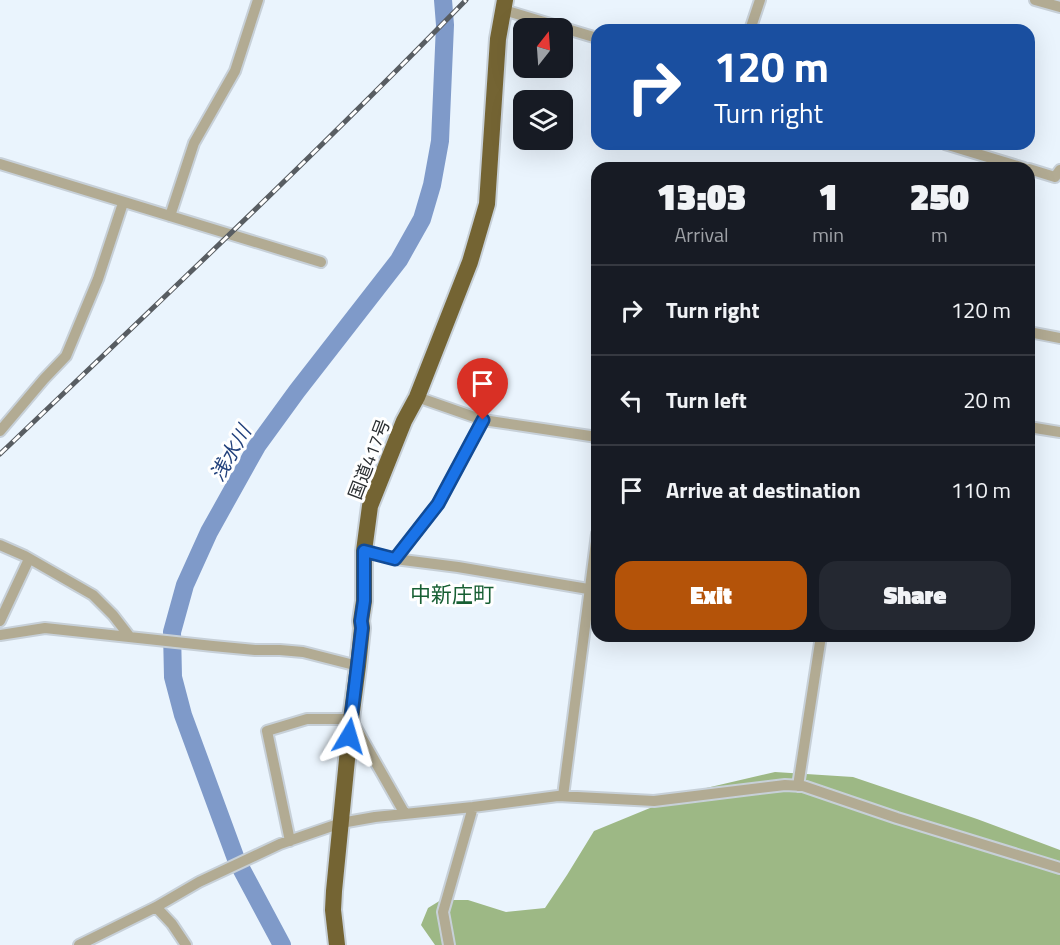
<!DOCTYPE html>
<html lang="en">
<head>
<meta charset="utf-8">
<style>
  body { margin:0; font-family:"Titillium Web","Noto Sans JP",sans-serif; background:#242831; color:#f1f3f6; height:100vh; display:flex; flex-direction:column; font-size:22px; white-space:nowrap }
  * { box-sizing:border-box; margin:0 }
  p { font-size:20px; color:#9ea1a6 }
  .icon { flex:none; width:33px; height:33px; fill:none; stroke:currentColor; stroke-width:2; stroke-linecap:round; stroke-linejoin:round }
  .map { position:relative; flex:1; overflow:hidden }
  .details { position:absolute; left:591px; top:162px; width:444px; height:480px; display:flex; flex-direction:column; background:#171b24; border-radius:18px; box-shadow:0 6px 24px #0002 }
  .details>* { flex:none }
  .guide { position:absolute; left:591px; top:24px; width:444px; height:126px; border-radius:18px; box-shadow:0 6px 24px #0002; background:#1a4fa0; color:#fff; overflow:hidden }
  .needle { width:39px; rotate:17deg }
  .controls { position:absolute; left:513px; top:18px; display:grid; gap:12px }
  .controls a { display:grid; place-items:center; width:60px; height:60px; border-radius:12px; background:#171b24; box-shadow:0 6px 24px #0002; font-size:30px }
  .pin { position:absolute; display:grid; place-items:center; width:51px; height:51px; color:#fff; margin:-62px -26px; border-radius:50% 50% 50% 0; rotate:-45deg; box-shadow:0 0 6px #0007 }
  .pin .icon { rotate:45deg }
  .me { position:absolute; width:66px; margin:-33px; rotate:7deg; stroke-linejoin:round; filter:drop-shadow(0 0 4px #0008) }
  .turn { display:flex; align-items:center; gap:21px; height:126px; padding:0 24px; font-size:27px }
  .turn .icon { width:78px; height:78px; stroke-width:2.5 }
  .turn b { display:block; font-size:42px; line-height:51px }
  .eta { display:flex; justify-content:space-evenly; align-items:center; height:102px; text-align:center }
  .eta b { font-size:36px; font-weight:800; line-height:42px }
  .cta { display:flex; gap:12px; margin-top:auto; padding:12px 24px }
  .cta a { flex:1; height:69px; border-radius:18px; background:#b45309; color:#fff; font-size:24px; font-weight:800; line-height:69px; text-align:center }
  .cta a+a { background:#242831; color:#f1f3f6 }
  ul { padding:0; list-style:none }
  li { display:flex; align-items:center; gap:18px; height:90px; padding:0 24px; border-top:2px solid #363941 }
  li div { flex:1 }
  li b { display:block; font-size:22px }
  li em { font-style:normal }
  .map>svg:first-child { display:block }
  .forest { fill:#9db885 }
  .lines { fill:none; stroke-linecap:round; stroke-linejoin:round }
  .river { stroke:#7f9ac9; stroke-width:18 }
  .minor-casing { stroke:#c7d0d8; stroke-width:14 }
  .trunk-casing { stroke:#c7d0d8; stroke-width:20 }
  .minor { stroke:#b2ab93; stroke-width:10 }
  .trunk { stroke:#746433; stroke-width:16 }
  .rail-casing { stroke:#585d62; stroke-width:5 }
  .rail { stroke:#fff; stroke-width:3; stroke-dasharray:9; stroke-linecap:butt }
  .route-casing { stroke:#114b97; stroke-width:15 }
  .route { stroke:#1a73e8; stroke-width:10 }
  .labels { text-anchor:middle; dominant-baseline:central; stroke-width:6; stroke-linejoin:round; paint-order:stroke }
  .street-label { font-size:18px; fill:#2a2e31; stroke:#fff }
  .water-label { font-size:20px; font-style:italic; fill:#23427d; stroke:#fff }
  .quarter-label { font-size:21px; fill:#175f33; stroke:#fff }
</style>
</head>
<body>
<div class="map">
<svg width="1060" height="945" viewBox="0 0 1060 945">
  <rect width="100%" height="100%" fill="#eaf4fd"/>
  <path class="forest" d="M775 772 853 777 977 819 1060 850V945H435L421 925 428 908 441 900H468L506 912 545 908 567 875 594 831 689 792Z"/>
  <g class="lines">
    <path class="river" d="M282 945 236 859 183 715 173 677 172 632 185 585 209 532 257 446 297 391 399 260 422 219 432 185 440 141 445 25 443 0"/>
    <defs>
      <path id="minor" d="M1035 0 1060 7
        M504 10 597 38
        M750 30 760 0
        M945 144 1024 168
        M0 164 321 262
        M1029 169 1055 177 1060 170
        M170 216 194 143 235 71 258 0
        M1029 332 1060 338
        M417 397 483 420 597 437
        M1029 427 1060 432
        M0 431 44 379 66 356 98 279 123 203
        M0 545 25 556 93 595 113 615 130 637
        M364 551 395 559 458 567 594 590
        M395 559 438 504 483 420
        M0 621 29 559
        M0 635 45 628 213 646 255 650H280L303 652 358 666
        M798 786 821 636
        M563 796 597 534
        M290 841 267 731 307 719H351L405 814
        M156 907 172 924 186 945
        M79 945 156 907 199 882 280 844 341 823 375 817 473 807 558 796 654 801 785 785 803 786 897 818 1060 868
        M449 945 443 912 473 807"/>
      <path id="trunk" d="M337 945 333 910 334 891 351 719 358 666 362 628 361 621 364 601V551L370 506 404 421 417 397 470 262 487 204 498 39 505 0"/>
    </defs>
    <use href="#minor" class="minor-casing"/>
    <use href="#trunk" class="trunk-casing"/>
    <use href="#minor" class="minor"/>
    <use href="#trunk" class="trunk"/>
    <defs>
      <path id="rail" d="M0 454C157 304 315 155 466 0"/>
    </defs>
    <use href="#rail" class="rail-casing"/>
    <use href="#rail" class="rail"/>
  </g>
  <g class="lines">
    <defs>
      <path id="route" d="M349 736 362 628 361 621 364 601V551L395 559 438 504 483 420"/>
    </defs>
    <use href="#route" class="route-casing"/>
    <use href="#route" class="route"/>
  </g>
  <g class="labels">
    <g class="street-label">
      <text transform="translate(369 459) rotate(-69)">国道417号</text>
    </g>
    <g class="water-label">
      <text transform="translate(230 453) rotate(-60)">浅水川</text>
    </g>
    <g class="quarter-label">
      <text x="452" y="594">中新庄町</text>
    </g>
  </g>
</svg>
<div class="controls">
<a><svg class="needle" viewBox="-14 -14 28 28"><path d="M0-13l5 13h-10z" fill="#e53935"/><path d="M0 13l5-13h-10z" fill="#9ea1a6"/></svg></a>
<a><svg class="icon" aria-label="layers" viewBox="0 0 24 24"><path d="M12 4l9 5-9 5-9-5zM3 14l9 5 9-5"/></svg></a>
</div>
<div class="pin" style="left:483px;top:420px;background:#d93025"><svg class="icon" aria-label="arrive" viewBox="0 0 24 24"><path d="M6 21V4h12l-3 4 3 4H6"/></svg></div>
<svg class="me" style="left:349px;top:736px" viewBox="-20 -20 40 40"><path d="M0-17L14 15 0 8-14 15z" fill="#1a73e8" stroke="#fff" stroke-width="4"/></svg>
<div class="guide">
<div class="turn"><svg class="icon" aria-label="right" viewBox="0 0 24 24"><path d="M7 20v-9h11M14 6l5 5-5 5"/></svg><div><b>120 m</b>Turn right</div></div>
</div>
<section class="details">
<div class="eta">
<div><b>13:03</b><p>Arrival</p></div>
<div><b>1</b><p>min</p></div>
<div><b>250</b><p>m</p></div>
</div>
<ul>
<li><svg class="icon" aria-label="right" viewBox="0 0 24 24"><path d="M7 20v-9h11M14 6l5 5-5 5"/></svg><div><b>Turn right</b></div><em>120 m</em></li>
<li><svg class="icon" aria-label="left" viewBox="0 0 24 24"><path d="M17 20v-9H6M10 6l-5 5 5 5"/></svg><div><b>Turn left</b></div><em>20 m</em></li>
<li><svg class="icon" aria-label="arrive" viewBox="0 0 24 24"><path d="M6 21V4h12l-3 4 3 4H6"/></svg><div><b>Arrive at destination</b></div><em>110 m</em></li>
</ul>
<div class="cta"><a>Exit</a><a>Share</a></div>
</section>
</div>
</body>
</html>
